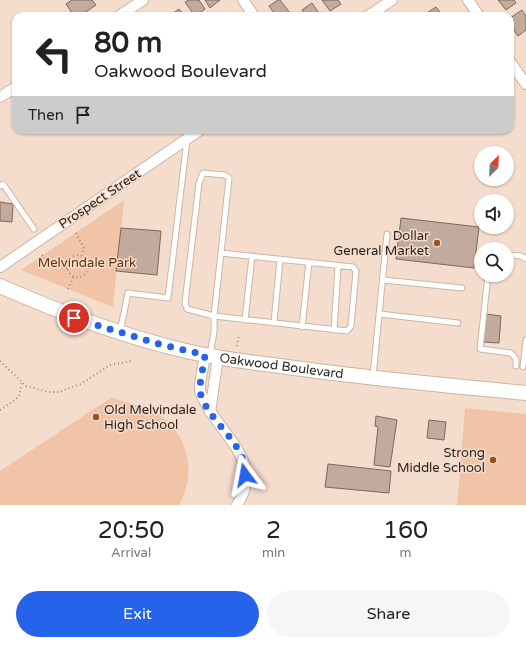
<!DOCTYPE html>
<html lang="en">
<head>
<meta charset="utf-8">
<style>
  body { margin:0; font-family:"Varela Round",sans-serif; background:#f6f6f6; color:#222; height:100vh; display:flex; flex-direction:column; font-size:15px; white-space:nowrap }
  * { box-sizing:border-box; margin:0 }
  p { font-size:13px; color:#767676 }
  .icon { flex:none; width:22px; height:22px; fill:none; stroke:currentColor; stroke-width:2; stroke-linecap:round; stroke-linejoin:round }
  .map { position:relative; height:505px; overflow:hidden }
  .sheet { display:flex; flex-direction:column; background:#fff; flex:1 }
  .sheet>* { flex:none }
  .hud { position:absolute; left:12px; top:12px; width:502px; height:122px; border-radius:12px; box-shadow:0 1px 3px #0004; background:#fff; color:#222; overflow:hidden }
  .needle { width:26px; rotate:24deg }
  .fabs { position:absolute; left:474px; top:146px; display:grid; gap:8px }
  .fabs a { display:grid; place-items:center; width:40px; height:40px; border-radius:50%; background:#fff; box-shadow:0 1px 3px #0004; font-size:20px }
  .pin { position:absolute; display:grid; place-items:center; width:34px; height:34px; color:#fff; margin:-17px; border:2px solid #fff; border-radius:50%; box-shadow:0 1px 4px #0007 }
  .me { position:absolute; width:44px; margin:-22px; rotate:347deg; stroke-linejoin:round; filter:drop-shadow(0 0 3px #0008) }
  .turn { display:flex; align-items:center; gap:14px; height:84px; padding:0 16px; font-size:18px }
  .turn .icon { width:52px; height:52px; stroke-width:2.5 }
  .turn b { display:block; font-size:28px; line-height:34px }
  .then { display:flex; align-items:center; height:38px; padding:0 16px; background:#0003; gap:8px; font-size:15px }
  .eta { display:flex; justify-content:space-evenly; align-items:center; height:68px; text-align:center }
  .eta b { font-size:24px; font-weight:600; line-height:28px }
  .button { display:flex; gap:8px; margin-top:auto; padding:8px 16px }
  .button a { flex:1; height:46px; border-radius:24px; background:#2563eb; color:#fff; font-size:16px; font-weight:600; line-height:46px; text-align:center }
  .button a+a { background:#f6f6f6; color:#222 }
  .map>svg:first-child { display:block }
  .green { fill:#f2c4a7 }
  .building { fill:#c2ab9c; stroke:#7d685b }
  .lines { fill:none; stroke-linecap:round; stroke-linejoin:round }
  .service-casing { stroke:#ccb5a6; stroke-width:7 }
  .minor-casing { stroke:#ccb5a6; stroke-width:12 }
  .secondary-casing { stroke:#ccb5a6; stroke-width:16 }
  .path { stroke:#9e8d82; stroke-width:2; stroke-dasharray:1 3; stroke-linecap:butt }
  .service { stroke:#fff; stroke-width:5 }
  .minor { stroke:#fff; stroke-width:10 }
  .secondary { stroke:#fff; stroke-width:14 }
  .route { stroke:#2563eb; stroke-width:7; stroke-dasharray:0 12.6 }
  .poi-dot { fill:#955321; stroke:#f5ddce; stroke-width:1.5 }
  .labels { text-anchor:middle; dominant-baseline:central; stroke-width:3; stroke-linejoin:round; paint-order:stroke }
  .street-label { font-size:13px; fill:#281f19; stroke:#f5ddce }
  .poi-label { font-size:13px; fill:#281f19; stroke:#f5ddce; text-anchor:end }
  .park-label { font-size:13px; fill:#62340f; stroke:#f5ddce }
</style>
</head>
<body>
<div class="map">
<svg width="526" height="505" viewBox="0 0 526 505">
  <rect width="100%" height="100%" fill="#f5ddce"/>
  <path class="green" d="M124 200 113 307 21 270Z
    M112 397C128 404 147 406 161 416 190 437 196 476 179 505H0V471Z
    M465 408 526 414V505H457Z"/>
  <path class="building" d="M72 0H92L96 5 80 16H74L66 4Z
    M189 0H199L205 9 195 16 185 2Z
    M205 0H220L210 8Z
    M278 0H280L290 13 286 16H276L269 6Z
    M322 0H338L341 4 330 11Z
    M498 0H514L516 3 506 10Z
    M312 3 321 16H306L302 10Z
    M436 7 443 16H426L425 14Z
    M179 9 185 16H169Z
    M522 10 526 16V30L518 36 511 26 514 24 510 18Z
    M0 202 13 204 12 222 0 221Z
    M401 218 479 227 474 268 396 259Z
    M121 228 161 231 157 275 116 271Z
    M486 314 501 316 499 343 483 342Z
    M376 416 397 420 390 467 374 465 378 427 375 426Z
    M429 420 446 422 444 440 427 438Z
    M328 464 391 471 389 493 325 487Z"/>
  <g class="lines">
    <defs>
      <path id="service" d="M0 186 3 184 34 229
        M507 255 521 256 526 259
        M488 275 480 349 511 353 516 359V366
        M383 280 462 288
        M380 314 458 323
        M245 320 252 256
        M274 323 280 259
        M302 327 309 262
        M334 330 338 266
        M120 332 128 293 168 298 187 140
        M210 355 214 332V316L187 309 185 303 199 183 203 173 225 175 229 178 221 253 353 267 356 271 351 326 347 331 214 316 221 253
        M523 367 526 340
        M373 376 387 234"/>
      <path id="minor" d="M243 0 254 16
        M468 0 479 16
        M119 16 143 0
        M368 16 392 0
        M510 62 526 84
        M0 97 16 87
        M0 267 200 130
        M205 355C204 364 199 383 200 391 201 395 204 399 205 402 222 436 265 463 237 505
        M210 412 218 357"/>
      <g id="secondary">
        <path id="s1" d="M0 286C59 312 119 335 182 350 214 358 247 362 280 366 362 378 444 385 526 393"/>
      </g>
    </defs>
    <use href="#service" class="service-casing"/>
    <use href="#minor" class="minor-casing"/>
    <use href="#secondary" class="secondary-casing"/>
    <path class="path" d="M76 233 84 248 82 255
      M42 255C50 263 56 267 67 268
      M67 266a11 11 0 1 1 22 0a11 11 0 1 1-22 0Z
      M68 289 74 276
      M237 346 239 335
      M0 361 26 386 48 392H59L81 384 110 365 131 361
      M0 410 19 397 22 382"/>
    <use href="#service" class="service"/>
    <use href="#minor" class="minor"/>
    <use href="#secondary" class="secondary"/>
  </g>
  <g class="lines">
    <path class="route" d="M74 318 155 343 205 355C204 364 199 384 200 392 208 423 246 441 245 475"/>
  </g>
  <g class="poi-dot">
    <circle cx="437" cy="243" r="4"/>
    <circle cx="96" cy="417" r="4"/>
    <circle cx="493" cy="460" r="4"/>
  </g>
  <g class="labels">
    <g class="street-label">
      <text transform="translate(100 199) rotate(-34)">Prospect Street</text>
      <text stroke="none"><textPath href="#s1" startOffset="294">Oakwood Boulevard</textPath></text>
    </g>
    <g class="poi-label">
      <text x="429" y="236">Dollar<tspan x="429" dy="15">General Market</tspan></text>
      <text x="104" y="410" text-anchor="start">Old Melvindale<tspan x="104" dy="15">High School</tspan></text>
      <text x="485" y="453">Strong<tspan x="485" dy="15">Middle School</tspan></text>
    </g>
    <g class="park-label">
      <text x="87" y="263">Melvindale Park</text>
    </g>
  </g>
</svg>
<div class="fabs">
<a><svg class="needle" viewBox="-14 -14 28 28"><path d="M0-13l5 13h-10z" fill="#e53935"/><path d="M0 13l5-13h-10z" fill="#767676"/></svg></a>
<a><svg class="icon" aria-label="sound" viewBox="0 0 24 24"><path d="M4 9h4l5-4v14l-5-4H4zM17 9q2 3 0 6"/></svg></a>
<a><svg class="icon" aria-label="search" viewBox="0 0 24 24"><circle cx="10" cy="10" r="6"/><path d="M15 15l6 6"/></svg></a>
</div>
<div class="pin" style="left:74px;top:318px;background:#d93025"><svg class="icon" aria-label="arrive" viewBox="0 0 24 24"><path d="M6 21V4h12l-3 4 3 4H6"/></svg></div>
<svg class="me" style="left:245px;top:475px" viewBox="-20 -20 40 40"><path d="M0-17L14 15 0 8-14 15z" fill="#2563eb" stroke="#fff" stroke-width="4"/></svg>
<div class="hud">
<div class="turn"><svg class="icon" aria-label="left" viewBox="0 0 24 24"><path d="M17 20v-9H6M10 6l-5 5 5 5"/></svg><div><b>80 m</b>Oakwood Boulevard</div></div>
<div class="then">Then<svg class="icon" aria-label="arrive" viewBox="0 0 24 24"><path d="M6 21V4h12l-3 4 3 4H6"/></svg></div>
</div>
</div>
<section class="sheet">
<div class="eta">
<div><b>20:50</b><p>Arrival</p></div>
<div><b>2</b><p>min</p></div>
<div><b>160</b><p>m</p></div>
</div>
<div class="button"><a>Exit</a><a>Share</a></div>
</section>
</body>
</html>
